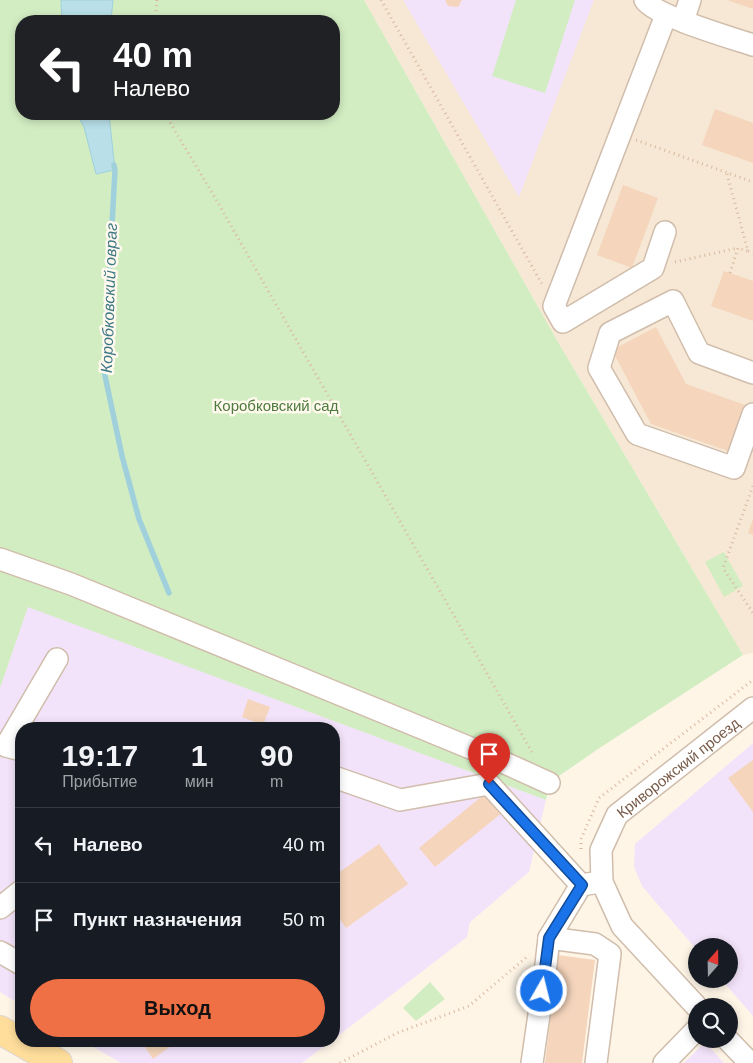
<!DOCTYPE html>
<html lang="ru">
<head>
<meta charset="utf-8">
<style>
  body { margin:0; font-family:Helvetica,sans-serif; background:#242831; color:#f1f3f6; height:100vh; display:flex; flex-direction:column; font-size:19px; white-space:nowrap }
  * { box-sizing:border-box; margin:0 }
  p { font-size:16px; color:#9ea1a6 }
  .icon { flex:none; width:28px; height:28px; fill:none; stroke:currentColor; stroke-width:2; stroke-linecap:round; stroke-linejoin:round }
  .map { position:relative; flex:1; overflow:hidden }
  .drawer { position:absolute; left:15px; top:722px; width:325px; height:325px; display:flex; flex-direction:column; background:#171b24; border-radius:20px; box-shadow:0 2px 8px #0003 }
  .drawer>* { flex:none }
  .guide { position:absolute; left:15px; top:15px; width:325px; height:105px; border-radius:20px; box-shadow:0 2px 8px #0003; background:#202124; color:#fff; overflow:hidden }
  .needle { width:32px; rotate:20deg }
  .controls { position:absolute; left:688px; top:938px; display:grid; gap:10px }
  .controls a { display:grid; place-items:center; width:50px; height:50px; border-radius:50%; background:#171b24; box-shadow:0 2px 8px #0003; font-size:25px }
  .pin { position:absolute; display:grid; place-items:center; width:42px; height:42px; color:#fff; margin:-51px -21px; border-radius:50% 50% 50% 0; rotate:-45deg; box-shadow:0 0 5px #0007 }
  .pin .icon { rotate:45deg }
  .me { position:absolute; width:55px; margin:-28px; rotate:8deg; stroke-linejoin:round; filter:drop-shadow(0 0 4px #0008) }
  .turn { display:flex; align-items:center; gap:18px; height:105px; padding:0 15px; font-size:22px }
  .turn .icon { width:65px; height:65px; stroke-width:2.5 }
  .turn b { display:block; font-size:35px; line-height:42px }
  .eta { display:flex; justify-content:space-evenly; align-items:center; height:85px; text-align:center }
  .eta b { font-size:30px; font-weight:800; line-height:35px }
  .cta { display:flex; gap:10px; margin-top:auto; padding:10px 15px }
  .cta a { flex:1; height:58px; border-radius:30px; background:#ef7045; color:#111; font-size:20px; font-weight:800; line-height:58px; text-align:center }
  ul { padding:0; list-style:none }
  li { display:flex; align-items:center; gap:15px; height:75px; padding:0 15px; border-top:1px solid #363941 }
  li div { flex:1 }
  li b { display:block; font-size:19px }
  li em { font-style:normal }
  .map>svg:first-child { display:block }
  .residential { fill:#f6e8d4 }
  .education { fill:#f3e3fa }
  .green { fill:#d3edc3; fill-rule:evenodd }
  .water { fill:#b9e0e9; stroke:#9fd0dc }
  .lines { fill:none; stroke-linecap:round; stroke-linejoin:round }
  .stream { stroke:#9fd0dc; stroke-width:5.5 }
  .building { fill:#f5d5bc }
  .minor-casing { stroke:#d0bdab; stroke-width:24 }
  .major-casing { stroke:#dcd5d0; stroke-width:30 }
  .path { stroke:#dab89f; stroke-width:3; stroke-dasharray:1 4; stroke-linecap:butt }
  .minor { stroke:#fff; stroke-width:21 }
  .major { stroke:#ffde9c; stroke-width:28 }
  .route-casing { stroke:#114b97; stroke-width:12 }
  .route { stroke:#1a73e8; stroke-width:9 }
  .labels { text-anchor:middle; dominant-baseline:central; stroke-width:5; stroke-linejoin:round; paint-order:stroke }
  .park-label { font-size:15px; fill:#4d7a3d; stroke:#fff9ee }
  .street-label { font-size:15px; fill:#795c49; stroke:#fff9ee }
  .water-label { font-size:16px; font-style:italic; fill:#3e7887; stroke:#fff9ee }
</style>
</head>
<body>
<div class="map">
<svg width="753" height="1063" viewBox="0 0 753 1063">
  <rect width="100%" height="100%" fill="#fef5e7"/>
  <path class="residential" d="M364 0H753V653L743 655 558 342Z"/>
  <path class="education" d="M403 0H594L519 197Z
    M28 606 546 800 529 872 470 922 467 937 334 1039V729H21V1005L0 992V688Z
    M753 743V1016L721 979H729V946H696V949L642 886 634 867 635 844Z
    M83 1041H331L302 1063H121Z
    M705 1042 724 1063H684Z"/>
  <path class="green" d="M0 0H364L558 342 743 655 598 749 549 783 546 800 28 607 0 688ZM21 21H334V114H21Z
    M516 0H575L545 93 492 76Z
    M724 552 743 586 724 597 705 562Z
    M430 982 445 999 416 1021 403 1008Z"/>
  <path class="water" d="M61 0H113L111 21H62Z
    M77 114H109L115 170 96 174 84 127Z"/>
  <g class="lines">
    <path class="stream" d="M114 165 115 170 104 371 122 456 139 519 169 593"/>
  </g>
  <path class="building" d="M445 0H462L458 7 448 6Z
    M727 0H753V9Z
    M715 109 753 123V163L702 145Z
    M623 185 658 198 632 268 597 255Z
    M724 271 753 281V321L711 306Z
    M656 327 686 384 745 405 728 451 651 424 612 350Z
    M753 519V535L748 533Z
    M248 699 270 707 263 725 242 717Z
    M753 760V812L728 778Z
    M487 792 503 812 435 867 419 848Z
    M379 844 408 884 346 928 334 911V876Z
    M558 955 595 960 582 1063H545Z
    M141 1041H178L153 1059Z"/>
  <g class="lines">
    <defs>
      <g id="minor">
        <path d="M645 0C655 16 732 38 753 45"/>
        <path d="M683 21 690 0"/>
        <path d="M665 232 653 268 563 322 554 306 666 15"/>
        <path d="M753 373 699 353 673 301 610 333 599 368 637 434 734 468 753 414"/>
        <path d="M0 559 71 584 485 754 549 783"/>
        <path d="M21 750 6 746 57 659"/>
        <path d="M334 777 400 800 489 784 581 885"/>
        <path d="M0 908 21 891"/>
        <path d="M549 938 595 944 610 954 596 1063"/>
        <path d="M0 952 21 964"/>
        <path id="s1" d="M696 1006 622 926 602 882 601 850 617 815 753 708"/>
        <path d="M727 1039 750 1063"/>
        <path d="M532 1063 545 973 549 938 581 885 594 883"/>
        <path d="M664 1063 696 1030"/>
      </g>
      <path id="major" d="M0 1030 58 1063"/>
    </defs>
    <use href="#minor" class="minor-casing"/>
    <use href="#major" class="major-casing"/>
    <path class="path" d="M381 0 542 284
      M155 21 157 0
      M165 114 214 196 533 754
      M636 140 753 182
      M727 174 748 251 753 253
      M675 262 738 248
      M730 273 738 248 748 251
      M753 486 723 568 753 613
      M581 849V839L599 798 753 680
      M340 1063 397 1033 469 1006 529 955"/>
    <use href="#minor" class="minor"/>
    <use href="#major" class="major"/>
  </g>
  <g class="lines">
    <defs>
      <path id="route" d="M489 784 582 885 549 938 542 991"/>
    </defs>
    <use href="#route" class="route-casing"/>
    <use href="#route" class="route"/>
  </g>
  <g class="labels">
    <g class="park-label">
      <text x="276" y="405">Коробковский сад</text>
    </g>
    <g class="street-label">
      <text stroke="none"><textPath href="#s1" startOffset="305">Криворожский проезд</textPath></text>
    </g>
    <g class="water-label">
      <text transform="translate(109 298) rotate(-88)">Коробковский овраг</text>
    </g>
  </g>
</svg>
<div class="controls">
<a><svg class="needle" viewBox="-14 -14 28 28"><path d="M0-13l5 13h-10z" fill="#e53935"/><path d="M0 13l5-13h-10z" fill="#9ea1a6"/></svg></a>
<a><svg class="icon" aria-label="search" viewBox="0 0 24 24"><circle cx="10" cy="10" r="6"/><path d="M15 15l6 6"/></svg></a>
</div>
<div class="pin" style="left:489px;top:784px;background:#d93025"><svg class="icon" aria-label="arrive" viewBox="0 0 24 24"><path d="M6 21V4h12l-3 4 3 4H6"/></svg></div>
<svg class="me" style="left:542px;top:991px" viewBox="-20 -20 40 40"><circle r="17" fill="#1a73e8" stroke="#fff" stroke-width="3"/><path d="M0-11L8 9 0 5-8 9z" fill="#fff"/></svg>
<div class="guide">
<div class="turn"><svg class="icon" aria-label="left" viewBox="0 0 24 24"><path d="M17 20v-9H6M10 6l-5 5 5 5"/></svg><div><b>40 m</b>Налево</div></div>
</div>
<section class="drawer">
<div class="eta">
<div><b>19:17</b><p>Прибытие</p></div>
<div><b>1</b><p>мин</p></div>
<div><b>90</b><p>m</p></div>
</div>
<ul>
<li><svg class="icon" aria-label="left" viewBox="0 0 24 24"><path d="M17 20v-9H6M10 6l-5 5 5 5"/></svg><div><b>Налево</b></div><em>40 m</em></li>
<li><svg class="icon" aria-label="arrive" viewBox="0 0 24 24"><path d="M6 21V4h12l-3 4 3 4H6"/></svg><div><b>Пункт назначения</b></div><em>50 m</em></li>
</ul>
<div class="cta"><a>Выход</a></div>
</section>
</div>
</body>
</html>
